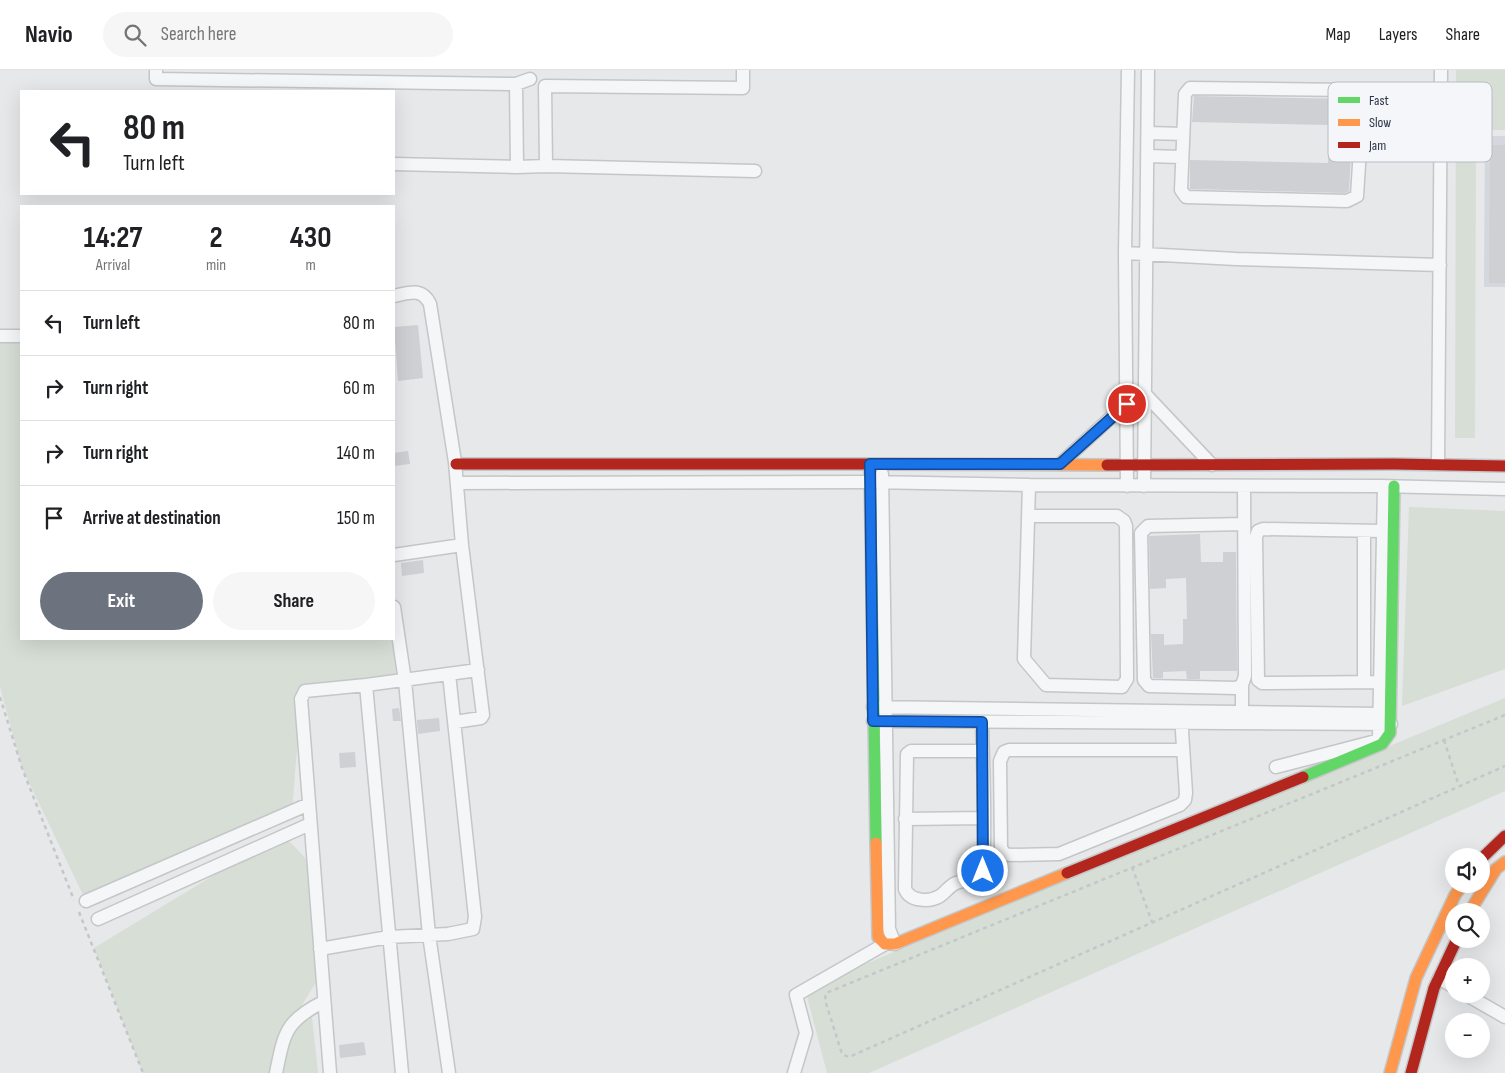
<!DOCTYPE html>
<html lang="en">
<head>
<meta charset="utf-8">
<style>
  body { margin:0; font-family:"Sofia Sans Condensed",sans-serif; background:#f6f6f6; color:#202124; height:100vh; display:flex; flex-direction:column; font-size:19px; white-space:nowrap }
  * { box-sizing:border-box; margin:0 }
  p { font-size:16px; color:#757577 }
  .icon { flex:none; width:28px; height:28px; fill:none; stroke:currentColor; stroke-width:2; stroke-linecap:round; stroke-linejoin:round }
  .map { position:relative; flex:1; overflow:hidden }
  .panel { position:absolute; left:20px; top:135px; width:375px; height:435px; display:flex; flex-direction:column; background:#fff; border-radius:0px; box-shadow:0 5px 20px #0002 }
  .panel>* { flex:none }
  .banner { position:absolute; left:20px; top:20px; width:375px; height:105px; border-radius:0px; box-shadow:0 5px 20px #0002; background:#fff; color:#202124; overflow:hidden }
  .controls { position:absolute; left:1445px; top:778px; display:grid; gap:10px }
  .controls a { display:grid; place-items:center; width:45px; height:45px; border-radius:50%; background:#fff; box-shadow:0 5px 20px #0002; font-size:25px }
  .pin { position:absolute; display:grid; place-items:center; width:42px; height:42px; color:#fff; margin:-21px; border:2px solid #fff; border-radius:50%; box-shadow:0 1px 5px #0007 }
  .me { position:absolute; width:55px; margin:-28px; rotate:0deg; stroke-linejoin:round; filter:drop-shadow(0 0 4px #0008) }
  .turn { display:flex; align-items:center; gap:18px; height:105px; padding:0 20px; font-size:22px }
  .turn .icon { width:65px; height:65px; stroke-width:2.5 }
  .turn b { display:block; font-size:35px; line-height:42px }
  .eta { display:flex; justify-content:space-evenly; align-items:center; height:85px; text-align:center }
  .eta b { font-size:30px; font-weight:700; line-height:35px }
  .action { display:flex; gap:10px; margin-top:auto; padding:10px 20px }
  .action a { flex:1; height:58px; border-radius:30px; background:#6c737f; color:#fff; font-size:20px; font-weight:700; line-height:58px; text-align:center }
  .action a+a { background:#f6f6f6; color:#202124 }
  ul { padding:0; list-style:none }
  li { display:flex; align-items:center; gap:15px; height:65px; padding:0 20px; border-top:1px solid #e0e0e0 }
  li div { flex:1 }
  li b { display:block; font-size:19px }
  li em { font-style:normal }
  header { display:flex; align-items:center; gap:30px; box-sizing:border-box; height:70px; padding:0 25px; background:#fff; border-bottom:1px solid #e0e0e0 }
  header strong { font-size:24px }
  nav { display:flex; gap:28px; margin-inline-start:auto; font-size:18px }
  .search { width:350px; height:45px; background:#f6f6f6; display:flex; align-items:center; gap:12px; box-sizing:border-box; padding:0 18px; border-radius:28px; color:#757577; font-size:19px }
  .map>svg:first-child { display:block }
  .built { fill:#d4d7dd }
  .green { fill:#d6ded6 }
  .building { fill:#ced0d3 }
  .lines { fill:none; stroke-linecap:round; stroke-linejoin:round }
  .street-casing { stroke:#c4c6c8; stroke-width:15 }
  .fast-casing { stroke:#c4c6c8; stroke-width:14 }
  .slow-casing { stroke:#c4c6c8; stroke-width:14 }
  .jam-casing { stroke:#c4c6c8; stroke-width:14 }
  .path { stroke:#c5c6ca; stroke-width:2.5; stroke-dasharray:4 4; stroke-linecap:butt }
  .street { stroke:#f5f6f7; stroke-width:12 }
  .fast { stroke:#63d668; stroke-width:11 }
  .slow { stroke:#ff974d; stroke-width:11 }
  .jam { stroke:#b3261e; stroke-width:11 }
  .route-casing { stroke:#114b97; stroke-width:12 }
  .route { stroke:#1a73e8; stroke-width:9 }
  .key { fill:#f4f6f9; stroke:#b8bcc3; stroke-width:1 }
  .key-label { font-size:14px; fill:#2b3445 }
</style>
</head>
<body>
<header>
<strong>Navio</strong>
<div class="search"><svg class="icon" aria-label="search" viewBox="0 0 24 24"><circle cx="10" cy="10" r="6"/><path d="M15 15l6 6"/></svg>Search here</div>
<nav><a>Map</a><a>Layers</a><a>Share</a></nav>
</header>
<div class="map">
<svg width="1505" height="1003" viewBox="0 0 1505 1003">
  <rect width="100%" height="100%" fill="#e6e8ea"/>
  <path class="built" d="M1485 66H1505V217H1484Z"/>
  <path class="green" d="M1456 0H1505V60H1476L1475 368H1455Z
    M0 271 21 272V569H394L405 611 301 629 292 741 86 831 22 698 0 617Z
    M1409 437 1505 441V599L1402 636Z
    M1505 628V721L869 1003H827L805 919Z
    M284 766 314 797 321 904 286 961 273 1003H143L94 878 265 774Z
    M311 938 318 1003H277L281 980Z"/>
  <path class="building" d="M1194 26 1354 29 1349 121 1345 123 1190 119V90L1328 93 1329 55 1192 52Z
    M1490 75H1505V213H1489Z
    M418 255 423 308 398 311 394 257Z
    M408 381 410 394 394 396V383Z
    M1200 464 1201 492H1223V482H1236L1237 601H1200V609H1187L1186 601 1163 602V608H1153L1151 564H1164V575L1183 574V549H1187L1186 508 1166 509V518L1150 519 1149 466Z
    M423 490 424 503 402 506 401 493Z
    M399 638 401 651H393L392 639Z
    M439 648 440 661 418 664 417 650Z
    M355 682 356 697 340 698 339 683Z
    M364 972 366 985 340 988 339 975Z"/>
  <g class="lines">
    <defs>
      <path id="street" d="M156 0V9L516 14 530 9
        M743 0V18L545 16 546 96 755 101
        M1190 18 1351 20 1360 23 1363 32 1357 126 1347 131 1186 127 1181 120 1185 24Z
        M1148 63 1183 64
        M1148 86 1181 87
        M394 94 517 97 516 14
        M517 97 546 96
        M1125 183 1236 189 1440 195
        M394 226C409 223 422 217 430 234L455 392 462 475 483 645 481 648 455 652
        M0 266H21
        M1145 324 1212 395
        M1438 393 1441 0
        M1060 394 1127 333
        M882 404 889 859 895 874
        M457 413 870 412 1029 415 1379 416 1505 419
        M1127 416 1125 183 1128 0
        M1144 416 1148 0
        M1244 416 1245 606 1242 615 1236 618 1149 616 1144 610 1141 463 1148 456 1244 454
        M1029 446H1117L1124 451 1126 456 1127 609 1122 617 1046 615 1024 589 1029 415
        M394 485 462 475
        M394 537 405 611 429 865 449 1003
        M1364 612V461
        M1381 612 1262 613 1258 610 1256 467 1258 461 1263 459 1383 461
        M873 637 1380 644
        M1242 642V615
        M873 651 1391 654
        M982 652C983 701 986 752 983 801 977 812 966 809 956 813 949 816 946 822 940 826 930 832 910 832 905 819L907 684 911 681H983
        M1182 652V661L1186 723 1185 730 1180 735 1059 784 1011 785 1005 784 1001 778 1000 691 1004 682 1009 680H1183
        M1276 697 1376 671 1379 667 1384 416
        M905 749 983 748
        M86 831 309 734
        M98 849 310 754
        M320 879 389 867 448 864 473 859 475 847 449 604
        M1439 908 1454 917
        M1465 924 1505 947
        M276 1003C284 964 285 951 323 932
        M330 1003 301 629 305 621 366 615
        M402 1003 366 615 478 600
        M794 1003 806 963 796 925 885 874"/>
      <path id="fast" d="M870 394 876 773
        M1303 707 1382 674 1390 663 1394 416"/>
      <path id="slow" d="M886 394 1107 395
        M876 773 878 867 885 874H895L1067 803
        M1470 841 1496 799 1505 792
        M1390 1003 1416 908 1455 825 1463 814"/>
      <path id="jam" d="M456 394H886
        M1107 395 1394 394 1505 396
        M1481 789 1505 766
        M1067 803 1303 707
        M1411 1003 1434 918 1457 869"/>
    </defs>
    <use href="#street" class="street-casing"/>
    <use href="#fast" class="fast-casing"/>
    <use href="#slow" class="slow-casing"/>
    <use href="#jam" class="jam-casing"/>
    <path class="path" d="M0 627 22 698 74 830
      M1505 645 826 923 825 930 842 984 849 987 1505 696
      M1444 670 1459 716
      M1132 797 1152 852
      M79 842 143 1003"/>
    <use href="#street" class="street"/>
    <use href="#fast" class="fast"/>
    <use href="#slow" class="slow"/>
    <use href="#jam" class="jam"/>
  </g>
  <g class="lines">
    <defs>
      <path id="route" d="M983 801 982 652 873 651 870 394H1060L1127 334"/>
    </defs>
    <use href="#route" class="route-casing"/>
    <use href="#route" class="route"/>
  </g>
  <rect x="1328" y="12" width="164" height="80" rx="8" class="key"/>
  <rect x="1338" y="27" width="22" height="6" fill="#63d668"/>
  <rect x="1338" y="49" width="22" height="7" fill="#ff974d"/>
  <rect x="1338" y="72" width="22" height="6" fill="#b3261e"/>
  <g class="key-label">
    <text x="1369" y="35">Fast</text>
    <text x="1369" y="57">Slow</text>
    <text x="1369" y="80">Jam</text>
  </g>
</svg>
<div class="controls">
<a><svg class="icon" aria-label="sound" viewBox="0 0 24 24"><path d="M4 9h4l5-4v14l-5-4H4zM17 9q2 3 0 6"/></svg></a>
<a><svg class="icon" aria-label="search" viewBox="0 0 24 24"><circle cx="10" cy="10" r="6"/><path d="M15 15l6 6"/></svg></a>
<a>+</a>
<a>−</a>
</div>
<div class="pin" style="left:1127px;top:334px;background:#d93025"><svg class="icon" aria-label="arrive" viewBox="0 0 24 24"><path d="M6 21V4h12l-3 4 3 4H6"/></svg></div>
<svg class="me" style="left:983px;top:801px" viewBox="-20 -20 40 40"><circle r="17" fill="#1a73e8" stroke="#fff" stroke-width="3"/><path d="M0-11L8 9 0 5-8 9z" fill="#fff"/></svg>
<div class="banner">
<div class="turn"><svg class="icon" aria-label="left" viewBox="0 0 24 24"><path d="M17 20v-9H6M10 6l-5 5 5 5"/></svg><div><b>80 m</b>Turn left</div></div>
</div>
<section class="panel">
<div class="eta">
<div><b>14:27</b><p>Arrival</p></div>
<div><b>2</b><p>min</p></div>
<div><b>430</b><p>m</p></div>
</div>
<ul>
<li><svg class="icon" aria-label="left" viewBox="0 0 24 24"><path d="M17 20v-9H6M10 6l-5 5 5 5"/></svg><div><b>Turn left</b></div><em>80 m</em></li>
<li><svg class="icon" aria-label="right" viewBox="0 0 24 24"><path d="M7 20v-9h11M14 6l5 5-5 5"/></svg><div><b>Turn right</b></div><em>60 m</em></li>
<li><svg class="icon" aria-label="right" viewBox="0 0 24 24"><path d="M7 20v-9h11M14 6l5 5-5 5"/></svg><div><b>Turn right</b></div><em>140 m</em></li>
<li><svg class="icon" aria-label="arrive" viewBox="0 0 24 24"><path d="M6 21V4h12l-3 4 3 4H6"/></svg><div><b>Arrive at destination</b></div><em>150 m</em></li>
</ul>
<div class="action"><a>Exit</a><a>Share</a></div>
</section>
</div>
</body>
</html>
